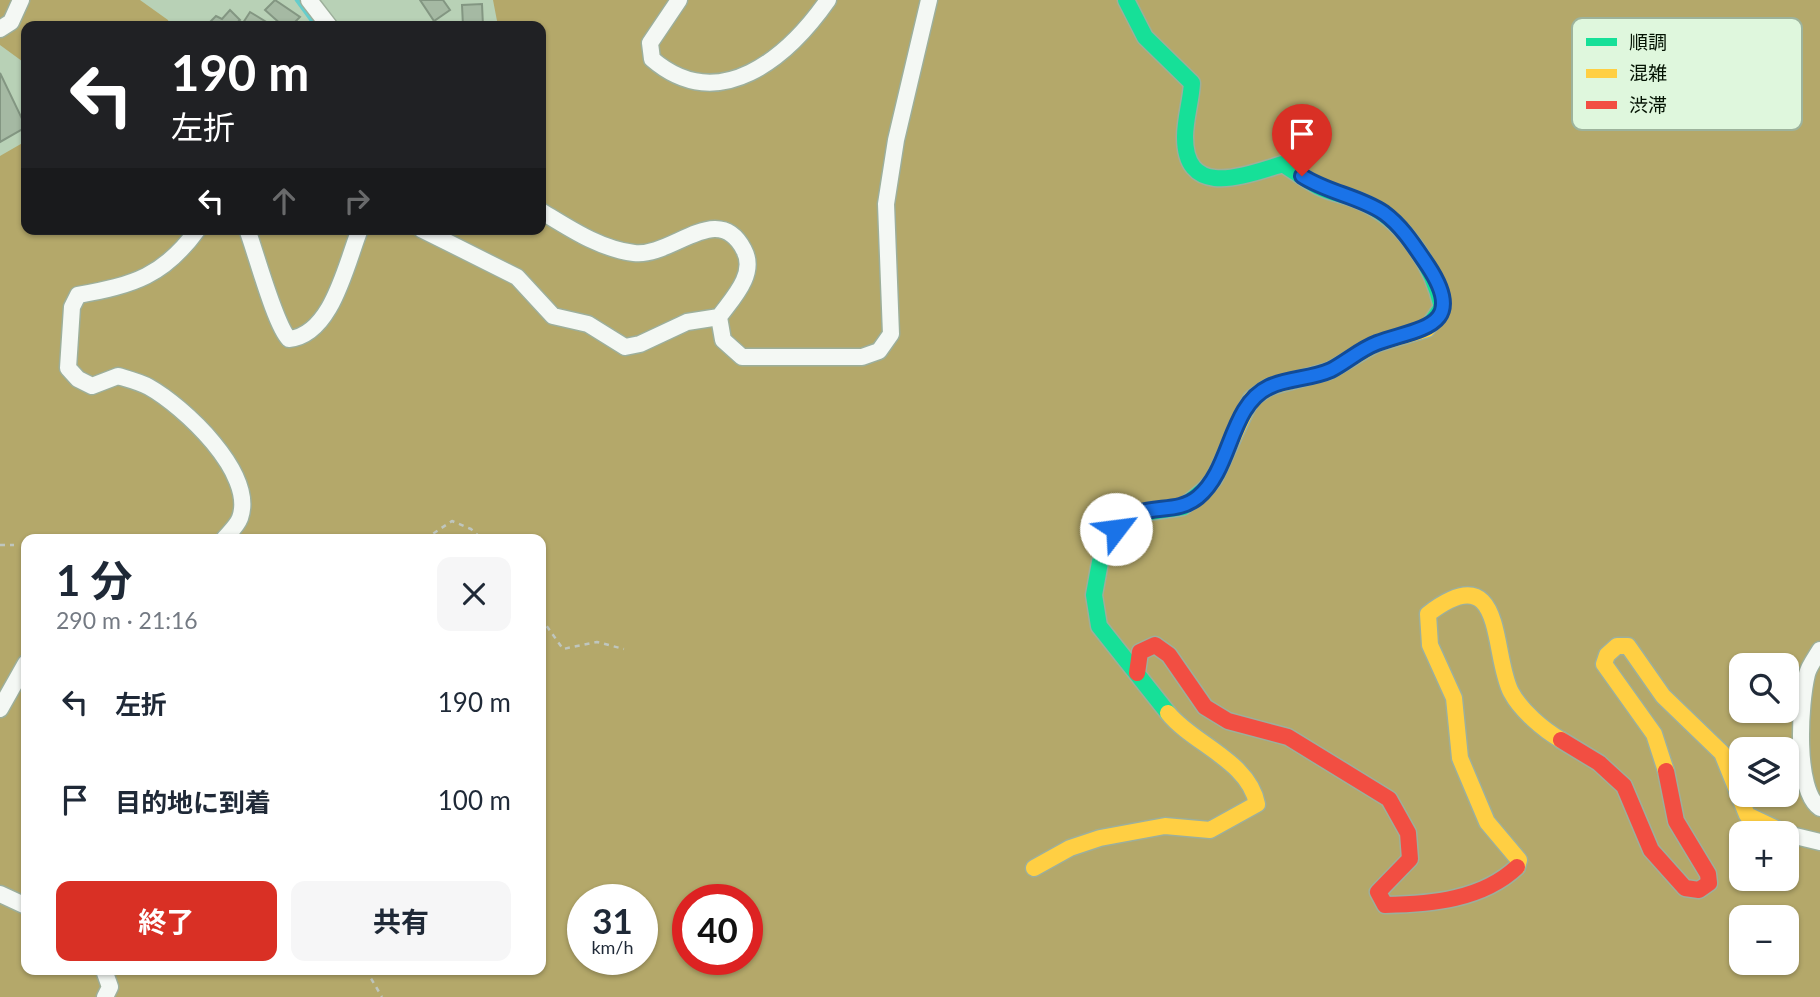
<!DOCTYPE html>
<html lang="ja">
<head>
<meta charset="utf-8">
<style>
  body { margin:0; font-family:Lato,"Noto Sans JP",sans-serif; background:#f6f6f7; color:#1f2937; height:100vh; display:flex; flex-direction:column; font-size:26px; white-space:nowrap }
  * { box-sizing:border-box; margin:0 }
  p { font-size:23px; color:#747a83 }
  .icon { flex:none; width:38px; height:38px; fill:none; stroke:currentColor; stroke-width:2; stroke-linecap:round; stroke-linejoin:round }
  .map { position:relative; flex:1; overflow:hidden }
  .side { position:absolute; left:21px; top:534px; width:525px; height:441px; display:flex; flex-direction:column; background:#fff; border-radius:14px; box-shadow:0 2px 5px #0004 }
  .side>* { flex:none }
  .guide { position:absolute; left:21px; top:21px; width:525px; height:214px; border-radius:14px; box-shadow:0 2px 5px #0004; background:#202124; color:#fff; overflow:hidden }
  .controls { position:absolute; left:1729px; top:653px; display:grid; gap:14px }
  .controls a { display:grid; place-items:center; width:70px; height:70px; border-radius:14px; background:#fff; box-shadow:0 2px 5px #0004; font-size:35px }
  .speed { position:absolute; left:567px; top:884px; display:flex; gap:14px; font-size:35px; font-weight:700; text-align:center }
  .speed>* { display:grid; place-content:center; width:91px; height:91px; border-radius:50%; background:#fff; box-shadow:0 2px 5px #0004; line-height:1 }
  .speed small { font-size:18px; font-weight:400 }
  .speed .limit { border:10px solid #d22; background:#fff; color:#111 }
  .pin { position:absolute; display:grid; place-items:center; width:60px; height:60px; color:#fff; margin:-72px -30px; border-radius:50% 50% 50% 0; rotate:-45deg; box-shadow:0 0 7px #0007 }
  .pin .icon { rotate:45deg }
  .me { position:absolute; width:77px; margin:-38px; rotate:60deg; stroke-linejoin:round; filter:drop-shadow(0 0 5px #0008) }
  .turn { display:flex; align-items:center; gap:24px; height:147px; padding:0 35px; font-size:32px }
  .turn .icon { width:91px; height:91px; stroke-width:2.5 }
  .turn b { display:block; font-size:49px; line-height:60px }
  .lanes { display:flex; align-items:center; height:66px; padding:0 35px; background:#0003; justify-content:center; gap:35px; direction:ltr }
  .lanes .off { opacity:.35 }
  .round { display:grid; place-items:center; flex:none; width:74px; height:74px; border-radius:14px; background:#f6f6f7 }
  .summary { display:flex; align-items:center; justify-content:space-between; height:119px; padding:0 35px }
  h1 { font-size:42px; font-weight:700; line-height:52px }
  .action { display:flex; gap:14px; margin-top:auto; padding:14px 35px }
  .action a { flex:1; height:80px; border-radius:14px; background:#d93025; color:#fff; font-size:28px; font-weight:700; line-height:80px; text-align:center }
  .action a+a { background:#f6f6f7; color:#1f2937 }
  ul { padding:0; list-style:none }
  li { display:flex; align-items:center; gap:21px; height:98px; padding:0 35px }
  li div { flex:1 }
  li b { display:block; font-size:26px }
  li em { font-style:normal }
  .map>svg:first-child { display:block }
  .forest { fill:#b4a86a; fill-rule:evenodd }
  .lines { fill:none; stroke-linecap:round; stroke-linejoin:round }
  .stream { stroke:#65cdcc; stroke-width:4.5 }
  .building { fill:#a5b9a3; stroke:#839682; stroke-width:2 }
  .street-casing { stroke:#9daf9b; stroke-width:19 }
  .fast-casing { stroke:#9daf9b; stroke-width:19 }
  .slow-casing { stroke:#9daf9b; stroke-width:19 }
  .jam-casing { stroke:#9daf9b; stroke-width:19 }
  .path { stroke:#bfc6be; stroke-width:2.5; stroke-dasharray:5 5; stroke-linecap:butt }
  .street { stroke:#f4f8f4; stroke-width:16 }
  .fast { stroke:#16e098; stroke-width:16 }
  .slow { stroke:#ffcf43; stroke-width:16 }
  .jam { stroke:#f24e42; stroke-width:16 }
  .route-casing { stroke:#114b97; stroke-width:18 }
  .route { stroke:#1a73e8; stroke-width:12 }
  .key { fill:#dff7dd; stroke:#9db39c; stroke-width:2 }
  .key-label { font-size:19px; fill:#041303 }
</style>
</head>
<body>
<div class="map">
<svg width="1820" height="997" viewBox="0 0 1820 997">
  <rect width="100%" height="100%" fill="#b8d1b6"/>
  <path class="forest" d="M0 0H140L168 20 170 26H26V64L0 45Z
    M493 0H1820V997H0V156L26 141V229H541V26H498ZM26 539H541V970H26ZM1741 665H1787V710H1741ZM1741 749H1787V794H1741ZM1741 833H1787V878H1741ZM583 900H642V959H583ZM688 900H747V959H688ZM1741 917H1787V962H1741Z"/>
  <g class="lines">
    <path class="stream" d="M297 0 316 26"/>
  </g>
  <path class="building" d="M275 0 300 17 291 26H283L265 10Z
    M420 0H443L450 10 434 21Z
    M482 4 483 26H463L462 5Z
    M230 10 240 20 233 26H206L216 16 222 19Z
    M250 12 268 23 266 26H241Z
    M0 73 26 127 0 142Z"/>
  <g class="lines">
    <defs>
      <path id="street" d="M309 0 329 26
        M679 0 650 43 652 59C719 117 788 57 828 0
        M0 29 11 22 21 0
        M198 229C164 276 134 285 78 295L72 307 68 368 78 379 92 386 118 376C128 379 140 382 149 387 183 406 256 473 240 518 237 526 229 533 224 539
        M247 229C256 253 275 325 289 339 332 335 346 264 360 229
        M421 229 517 277 553 316 588 324 625 347 640 344 687 322 719 317C732 299 757 274 744 250 718 199 672 258 634 253 600 249 569 228 541 211
        M719 317 723 340 742 357H862L879 351 891 334 886 204 896 140 929 0
        M1820 650C1816 657 1809 666 1807 674 1800 703 1794 790 1820 808
        M0 709 26 663
        M1787 834 1820 842
        M0 894 26 906
        M104 970 110 987 105 997"/>
      <path id="fast" d="M1126 0 1145 37 1192 83C1191 101 1185 119 1185 137 1185 201 1248 174 1283 164 1295 172 1307 180 1319 187 1332 194 1347 195 1360 201 1404 220 1431 262 1442 307L1431 323
        M1168 713 1099 626 1094 595 1100 562 1116 529 1136 514 1183 507 1205 489"/>
      <path id="slow" d="M1205 489 1214 479 1251 399 1269 387 1329 371 1376 344 1427 329 1431 323
        M1666 771 1654 734 1604 664 1607 655 1617 646H1628L1663 696 1722 753 1747 815 1785 833
        M1517 867 1519 860 1487 822 1460 758 1454 698 1430 645 1428 614C1506 554 1491 654 1511 692 1521 711 1544 730 1561 740
        M1034 868 1070 848 1100 838 1165 826 1210 830 1257 804C1249 761 1193 744 1168 713"/>
      <path id="jam" d="M1137 673 1140 652 1155 645 1169 655 1205 707 1228 721 1288 737 1389 799 1408 833 1410 859 1378 892 1385 905C1431 904 1482 900 1517 867
        M1561 740 1599 763 1624 786 1651 850 1685 888 1699 890 1709 883 1708 874 1676 821 1666 771"/>
    </defs>
    <use href="#street" class="street-casing"/>
    <use href="#fast" class="fast-casing"/>
    <use href="#slow" class="slow-casing"/>
    <use href="#jam" class="jam-casing"/>
    <path class="path" d="M425 539 452 521 471 529 482 539
      M0 545H14
      M541 618 563 649 597 642 624 649
      M366 970 382 997"/>
    <use href="#street" class="street"/>
    <use href="#fast" class="fast"/>
    <use href="#slow" class="slow"/>
    <use href="#jam" class="jam"/>
  </g>
  <g class="lines">
    <defs>
      <path id="route" d="M1116 529C1123 524 1130 516 1138 513 1159 506 1180 512 1198 497 1232 469 1229 406 1269 387 1288 378 1311 379 1331 370 1346 362 1361 349 1377 343 1418 328 1469 328 1428 266 1415 247 1403 227 1384 213 1359 196 1328 193 1302 176"/>
    </defs>
    <use href="#route" class="route-casing"/>
    <use href="#route" class="route"/>
  </g>
  <rect x="1572" y="18" width="230" height="112" rx="10" class="key"/>
  <rect x="1586" y="38" width="31" height="8" fill="#16e098"/>
  <rect x="1586" y="69" width="31" height="9" fill="#ffcf43"/>
  <rect x="1586" y="101" width="31" height="8" fill="#f24e42"/>
  <g class="key-label">
    <text x="1629" y="49">順調</text>
    <text x="1629" y="80">混雑</text>
    <text x="1629" y="112">渋滞</text>
  </g>
</svg>
<div class="controls">
<a><svg class="icon" aria-label="search" viewBox="0 0 24 24"><circle cx="10" cy="10" r="6"/><path d="M15 15l6 6"/></svg></a>
<a><svg class="icon" aria-label="layers" viewBox="0 0 24 24"><path d="M12 4l9 5-9 5-9-5zM3 14l9 5 9-5"/></svg></a>
<a>+</a>
<a>−</a>
</div>
<div class="speed"><div>31<small>km/h</small></div><div class="limit">40</div></div>
<div class="pin" style="left:1302px;top:176px;background:#d93025"><svg class="icon" aria-label="arrive" viewBox="0 0 24 24"><path d="M6 21V4h12l-3 4 3 4H6"/></svg></div>
<svg class="me" style="left:1116px;top:529px" viewBox="-20 -20 40 40"><circle r="19" fill="#fff"/><path d="M0-13L10 11 0 6-10 11z" fill="#1a73e8"/></svg>
<div class="guide">
<div class="turn"><svg class="icon" aria-label="left" viewBox="0 0 24 24"><path d="M17 20v-9H6M10 6l-5 5 5 5"/></svg><div><b>190 m</b>左折</div></div>
<div class="lanes"><svg class="icon" aria-label="left" viewBox="0 0 24 24"><path d="M17 20v-9H6M10 6l-5 5 5 5"/></svg><svg class="icon off" aria-label="ahead" viewBox="0 0 24 24"><path d="M12 20V5M6 11l6-6 6 6"/></svg><svg class="icon off" aria-label="right" viewBox="0 0 24 24"><path d="M7 20v-9h11M14 6l5 5-5 5"/></svg></div>
</div>
<section class="side">
<div class="summary"><div><h1>1 分</h1><p>290 m · 21:16</p></div><a class="round"><svg class="icon" aria-label="close" viewBox="0 0 24 24"><path d="M6 6l12 12M18 6L6 18"/></svg></a></div>
<ul>
<li><svg class="icon" aria-label="left" viewBox="0 0 24 24"><path d="M17 20v-9H6M10 6l-5 5 5 5"/></svg><div><b>左折</b></div><em>190 m</em></li>
<li><svg class="icon" aria-label="arrive" viewBox="0 0 24 24"><path d="M6 21V4h12l-3 4 3 4H6"/></svg><div><b>目的地に到着</b></div><em>100 m</em></li>
</ul>
<div class="action"><a>終了</a><a>共有</a></div>
</section>
</div>
</body>
</html>
